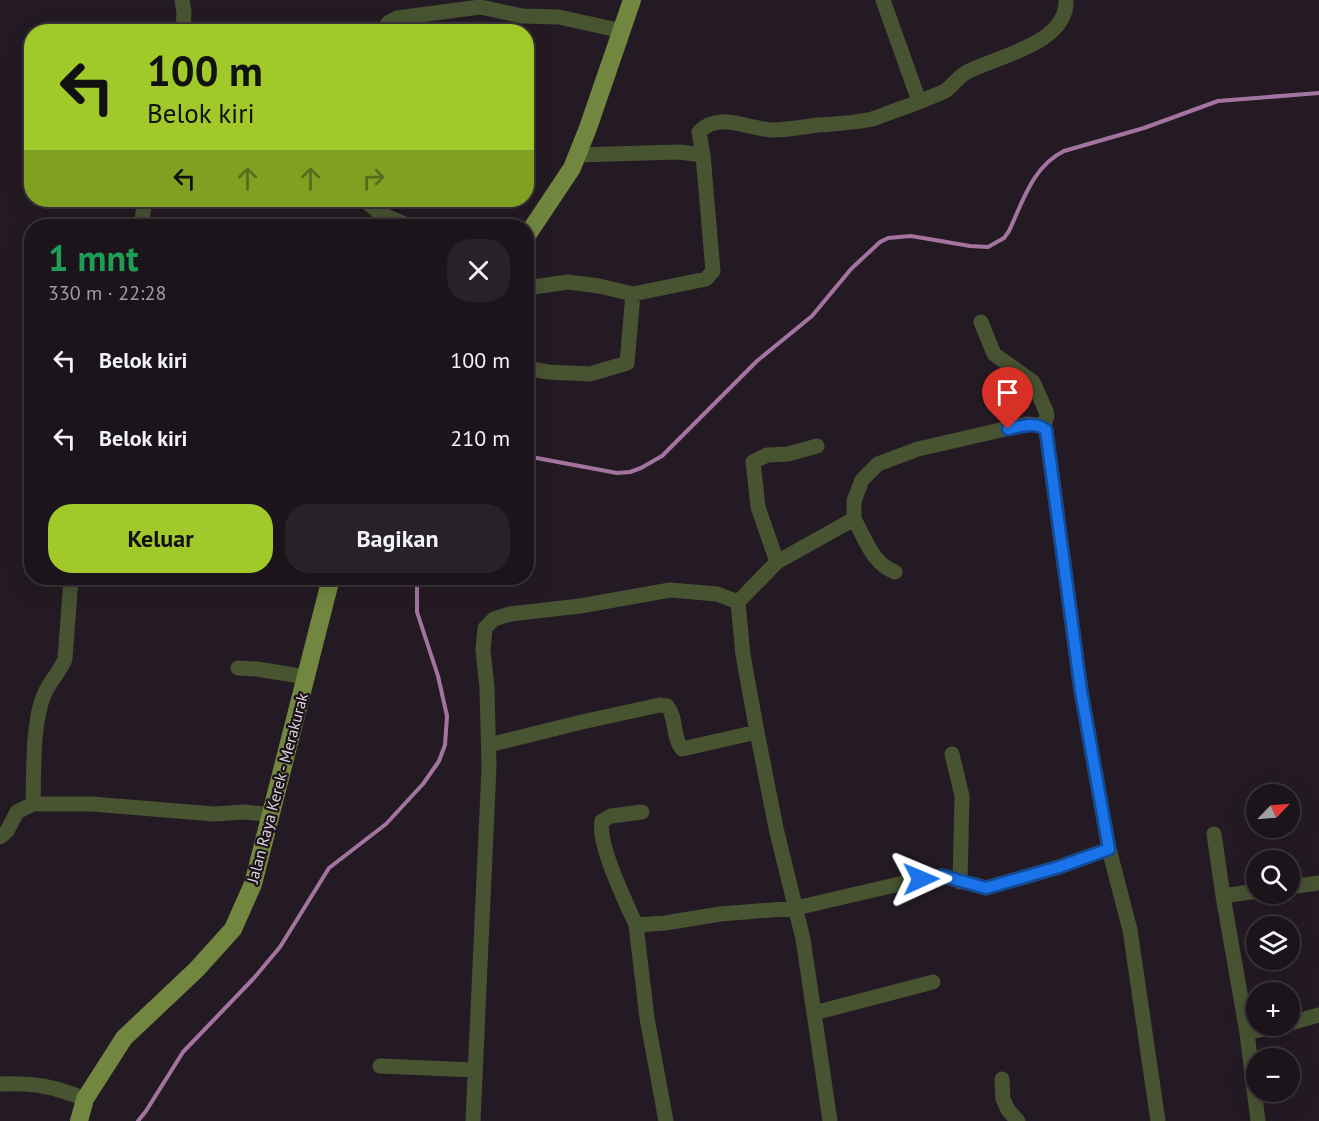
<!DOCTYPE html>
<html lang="id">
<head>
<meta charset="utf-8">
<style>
  body { margin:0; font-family:"PT Sans",sans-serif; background:#282127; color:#f1f3f6; height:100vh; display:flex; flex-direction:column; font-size:22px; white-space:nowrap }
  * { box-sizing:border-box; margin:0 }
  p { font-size:20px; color:#a09ea2 }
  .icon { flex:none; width:33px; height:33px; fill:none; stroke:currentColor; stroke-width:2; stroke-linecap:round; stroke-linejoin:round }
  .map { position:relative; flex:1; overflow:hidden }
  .details { position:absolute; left:24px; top:219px; width:510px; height:366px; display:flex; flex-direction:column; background:#1b141a; border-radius:24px; box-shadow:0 6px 24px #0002,0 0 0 2px #393339 }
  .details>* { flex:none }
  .hud { position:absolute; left:24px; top:24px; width:510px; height:183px; border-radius:24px; box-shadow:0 6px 24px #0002,0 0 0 2px #393339; background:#a1c92a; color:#111; overflow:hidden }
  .needle { width:39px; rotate:65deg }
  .fabs { position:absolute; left:1246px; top:784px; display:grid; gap:12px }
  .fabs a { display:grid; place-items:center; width:54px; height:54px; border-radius:50%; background:#1b141a; box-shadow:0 6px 24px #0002,0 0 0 2px #393339; font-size:30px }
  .pin { position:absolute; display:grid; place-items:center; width:51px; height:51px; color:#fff; margin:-62px -26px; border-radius:50% 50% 50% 0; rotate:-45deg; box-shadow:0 0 6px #0007 }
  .pin .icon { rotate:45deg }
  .me { position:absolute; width:66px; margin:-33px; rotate:89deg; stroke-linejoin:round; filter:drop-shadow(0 0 4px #0008) }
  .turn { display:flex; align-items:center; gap:21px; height:126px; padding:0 24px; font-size:27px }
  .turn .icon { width:78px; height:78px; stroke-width:2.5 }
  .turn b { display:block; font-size:42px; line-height:51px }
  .lanes { display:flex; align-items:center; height:57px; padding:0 24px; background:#0003; justify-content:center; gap:30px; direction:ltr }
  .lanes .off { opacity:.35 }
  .round { display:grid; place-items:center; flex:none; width:63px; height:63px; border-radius:24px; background:#282127 }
  .summary { display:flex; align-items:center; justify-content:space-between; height:102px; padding:0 24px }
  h1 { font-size:36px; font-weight:700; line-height:45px; color:#1e9e55 }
  .cta { display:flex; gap:12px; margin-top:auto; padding:12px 24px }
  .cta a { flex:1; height:69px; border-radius:24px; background:#a1c92a; color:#111; font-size:24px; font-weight:700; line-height:69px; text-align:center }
  .cta a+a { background:#282127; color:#f1f3f6 }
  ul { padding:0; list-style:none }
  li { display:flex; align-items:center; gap:18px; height:78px; padding:0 24px }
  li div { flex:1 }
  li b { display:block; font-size:22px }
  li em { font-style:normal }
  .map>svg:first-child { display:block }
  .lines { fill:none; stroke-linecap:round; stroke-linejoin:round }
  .stream { stroke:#a374a0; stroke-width:4 }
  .minor { stroke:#485332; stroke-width:15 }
  .major { stroke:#71873f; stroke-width:18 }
  .route-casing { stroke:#114b97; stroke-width:15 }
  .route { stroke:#1a73e8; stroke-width:10 }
  .labels { text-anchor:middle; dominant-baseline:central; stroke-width:4.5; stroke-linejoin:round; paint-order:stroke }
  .street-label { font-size:16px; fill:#dcd5db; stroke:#1b111a }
</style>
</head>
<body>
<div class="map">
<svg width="1319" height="1121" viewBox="0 0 1319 1121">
  <rect width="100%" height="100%" fill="#241a23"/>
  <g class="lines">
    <path class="stream" d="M526 456 617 473 630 472 641 468 662 456 757 361 812 316 851 269 880 242 888 238 911 236 970 246 988 247 1004 238 1009 231C1023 201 1033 166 1064 151L1144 128 1218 101 1319 93
      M138 1121 146 1111 183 1052 254 978 280 947 329 868 386 824 423 784 439 761 445 745 447 716 438 676 417 612V578"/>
    <path class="minor" d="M182 0 184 12 183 32
      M883 0 919 101
      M384 32 388 23 397 18 480 7 522 16 559 17 622 31
      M577 155 679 152 703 155 699 132C718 111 748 129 772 130 787 130 803 127 818 125 836 124 854 123 872 119 885 115 898 109 911 105 922 100 935 96 945 91 954 85 959 75 969 71 999 56 1068 43 1066 0
      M364 200 381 214 409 226
      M141 226 145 200
      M526 288 568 282 599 286 633 294 706 279 713 271 703 155
      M981 322 994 354 1033 382 1046 411 1047 416 1043 428
      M526 368 548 372 590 374 627 363 633 294
      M854 519C866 540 872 563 895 572
      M777 562 758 507 753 462 767 455 788 454 817 446
      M238 668 257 669 306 677
      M489 745 586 721 660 705 667 706C677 718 672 736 682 749L757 732
      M952 754 962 796 960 882
      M33 804C34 773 32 723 44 695 49 682 60 672 65 659L71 578
      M1214 834 1223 896
      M0 837 7 831 17 812 33 804H92L214 814 245 812 272 815
      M1290 887 1319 883
      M1257 891 1223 896 1247 1033 1258 1121
      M636 925C626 902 597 844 602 821L611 816 642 812
      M814 1013 933 982
      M1290 1023 1319 1015
      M1247 1033 1275 1026
      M380 1066 475 1070
      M1002 1079 1003 1099 1008 1110 1018 1121
      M0 1084C35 1083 53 1086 85 1099
      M473 1121 489 767 487 688 483 650 485 628 494 619 510 614 580 606 670 590 717 594 738 602
      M666 1121 647 1018 636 925 665 923 720 914 796 908 921 879 943 876 986 888 1059 867 1109 849
      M830 1121 803 939 776 828 757 732 743 655 738 602 777 562 854 519V501L862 480 878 464 918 449 1027 424 1039 425 1046 430 1081 691 1109 849 1130 930 1158 1121"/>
    <path class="major" d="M526 237 572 168 588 128 632 0
      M79 1121 85 1099 124 1038 197 969 233 929 253 884 331 578"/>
  </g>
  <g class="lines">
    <defs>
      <path id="route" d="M921 879 943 876 986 888 1059 867 1109 849 1081 691 1046 430C1035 421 1022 426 1008 429"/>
    </defs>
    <use href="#route" class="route-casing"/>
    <use href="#route" class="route"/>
  </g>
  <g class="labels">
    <g class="street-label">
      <text transform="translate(277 788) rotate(-75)">Jalan Raya Kerek - Merakurak</text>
    </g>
  </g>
</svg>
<div class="fabs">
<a><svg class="needle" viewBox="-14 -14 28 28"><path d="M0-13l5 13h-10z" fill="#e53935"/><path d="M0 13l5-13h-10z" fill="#a09ea2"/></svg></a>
<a><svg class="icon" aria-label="search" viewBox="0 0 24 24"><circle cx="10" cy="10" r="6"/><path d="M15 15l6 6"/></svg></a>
<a><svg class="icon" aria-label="layers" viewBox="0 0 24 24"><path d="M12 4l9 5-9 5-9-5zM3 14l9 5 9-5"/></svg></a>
<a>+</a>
<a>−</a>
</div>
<div class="pin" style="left:1008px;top:429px;background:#d93025"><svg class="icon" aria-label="arrive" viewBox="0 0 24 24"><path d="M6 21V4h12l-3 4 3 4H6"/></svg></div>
<svg class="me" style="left:921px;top:879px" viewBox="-20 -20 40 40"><path d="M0-17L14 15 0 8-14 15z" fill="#1a73e8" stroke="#fff" stroke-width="4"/></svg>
<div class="hud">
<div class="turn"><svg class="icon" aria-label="left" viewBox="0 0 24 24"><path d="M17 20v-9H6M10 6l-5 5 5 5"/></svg><div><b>100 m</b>Belok kiri</div></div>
<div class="lanes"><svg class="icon" aria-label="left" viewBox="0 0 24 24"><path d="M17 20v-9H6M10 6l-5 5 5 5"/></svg><svg class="icon off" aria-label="ahead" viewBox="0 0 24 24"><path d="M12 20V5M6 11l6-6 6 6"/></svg><svg class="icon off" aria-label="ahead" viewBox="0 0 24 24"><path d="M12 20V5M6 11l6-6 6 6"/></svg><svg class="icon off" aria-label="right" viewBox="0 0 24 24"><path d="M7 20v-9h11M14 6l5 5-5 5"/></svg></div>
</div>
<section class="details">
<div class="summary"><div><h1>1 mnt</h1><p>330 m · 22:28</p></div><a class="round"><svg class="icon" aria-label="close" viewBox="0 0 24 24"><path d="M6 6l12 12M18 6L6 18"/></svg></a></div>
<ul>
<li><svg class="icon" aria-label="left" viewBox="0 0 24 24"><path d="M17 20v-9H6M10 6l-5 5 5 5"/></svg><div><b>Belok kiri</b></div><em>100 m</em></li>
<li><svg class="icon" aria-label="left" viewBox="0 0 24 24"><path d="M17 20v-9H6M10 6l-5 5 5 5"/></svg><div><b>Belok kiri</b></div><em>210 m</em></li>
</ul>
<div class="cta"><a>Keluar</a><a>Bagikan</a></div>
</section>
</div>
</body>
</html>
